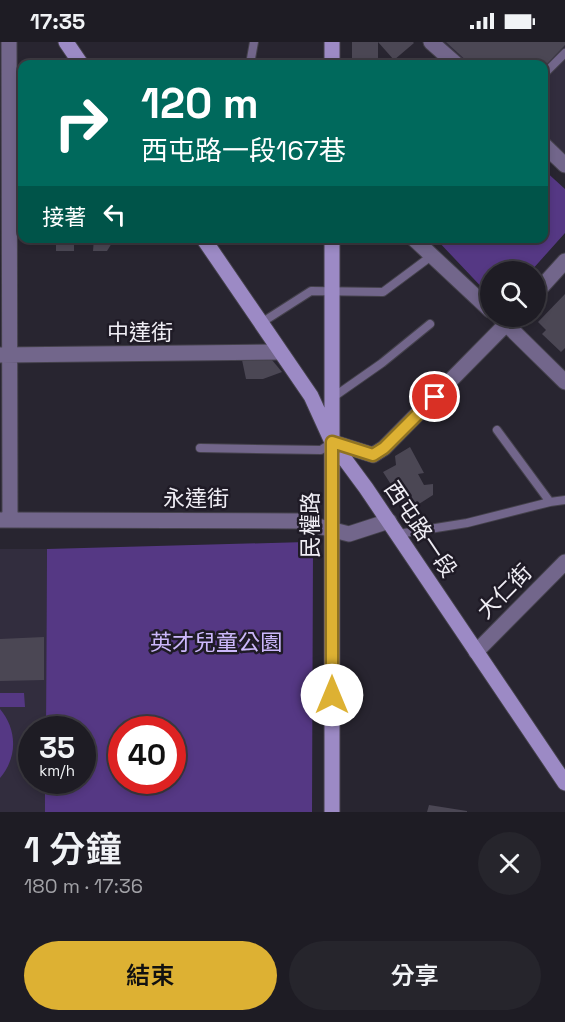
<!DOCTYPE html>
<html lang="zh-TW">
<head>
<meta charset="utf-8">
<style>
  body { margin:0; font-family:"Space Grotesk","Noto Sans TC",sans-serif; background:#26252c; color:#f1f3f6; height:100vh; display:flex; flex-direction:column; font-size:22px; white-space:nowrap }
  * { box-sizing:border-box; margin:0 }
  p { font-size:20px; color:#a1a1a6 }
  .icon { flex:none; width:33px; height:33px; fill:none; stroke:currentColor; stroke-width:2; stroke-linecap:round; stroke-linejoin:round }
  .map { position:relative; height:770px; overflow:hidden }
  .drawer { display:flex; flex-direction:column; background:#1e1c24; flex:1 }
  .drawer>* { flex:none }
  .banner { position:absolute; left:18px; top:18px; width:530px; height:183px; border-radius:12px; box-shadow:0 3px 9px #0003,0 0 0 2px #3c3a41; background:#00695c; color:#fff; overflow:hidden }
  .buttons { position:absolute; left:480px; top:219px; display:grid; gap:12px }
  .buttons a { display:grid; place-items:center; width:66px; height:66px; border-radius:50%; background:#1e1c24; box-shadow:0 3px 9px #0003,0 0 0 2px #3c3a41; font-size:30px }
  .speed { position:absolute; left:18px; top:674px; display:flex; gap:12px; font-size:30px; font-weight:700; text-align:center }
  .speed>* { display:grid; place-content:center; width:78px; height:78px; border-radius:50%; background:#1e1c24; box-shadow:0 3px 9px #0003,0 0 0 2px #3c3a41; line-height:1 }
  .speed small { font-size:15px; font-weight:400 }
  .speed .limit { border:9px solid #d22; background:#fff; color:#111 }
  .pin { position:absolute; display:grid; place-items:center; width:51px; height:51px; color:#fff; margin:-26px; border:3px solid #fff; border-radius:50%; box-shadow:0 2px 6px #0007 }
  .me { position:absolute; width:66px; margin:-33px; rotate:0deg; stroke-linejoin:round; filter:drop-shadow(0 0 4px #0008) }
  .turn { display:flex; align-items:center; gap:21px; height:126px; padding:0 24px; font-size:27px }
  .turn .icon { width:78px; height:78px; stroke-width:2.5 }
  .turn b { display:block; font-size:42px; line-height:51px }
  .then { display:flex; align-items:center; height:57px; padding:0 24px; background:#0003; gap:12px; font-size:22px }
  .round { display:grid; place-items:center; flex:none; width:63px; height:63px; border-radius:32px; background:#26252c }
  .overview { display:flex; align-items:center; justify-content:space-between; height:102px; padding:0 24px }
  h1 { font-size:36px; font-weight:600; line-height:45px }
  .button { display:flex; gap:12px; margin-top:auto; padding:12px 24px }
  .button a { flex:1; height:69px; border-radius:36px; background:#ddb133; color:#111; font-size:24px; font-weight:600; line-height:69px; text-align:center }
  .button a+a { background:#26252c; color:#f1f3f6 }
  .status { display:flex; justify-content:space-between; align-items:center; height:42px; padding:0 30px; background:#1e1c24; direction:ltr }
  .status svg { height:16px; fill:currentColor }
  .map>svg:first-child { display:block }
  .built { fill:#322d3e }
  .green { fill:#553884; fill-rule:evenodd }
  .building { fill:#4b4754 }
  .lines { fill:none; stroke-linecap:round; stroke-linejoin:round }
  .lane-casing { stroke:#44414b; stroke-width:10 }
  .street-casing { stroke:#44414b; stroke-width:17 }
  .secondary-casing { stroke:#44414b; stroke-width:17 }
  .lane { stroke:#72668b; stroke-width:8 }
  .street { stroke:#72668b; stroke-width:15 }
  .secondary { stroke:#9c8ac5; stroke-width:15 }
  .route-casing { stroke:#907321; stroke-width:15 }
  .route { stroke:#ddb133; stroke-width:10 }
  .labels { text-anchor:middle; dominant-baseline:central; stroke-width:5; stroke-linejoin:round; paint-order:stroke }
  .street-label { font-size:22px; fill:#efedf4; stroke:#1f1b26 }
  .park-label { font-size:22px; fill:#ccb8fb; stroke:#1f1b26 }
</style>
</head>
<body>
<div class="status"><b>17:35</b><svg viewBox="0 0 49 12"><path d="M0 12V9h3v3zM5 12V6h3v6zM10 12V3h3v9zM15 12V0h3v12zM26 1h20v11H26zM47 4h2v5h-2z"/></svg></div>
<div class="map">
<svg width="565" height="770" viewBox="0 0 565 770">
  <rect width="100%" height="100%" fill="#282530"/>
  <path class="built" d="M442 0H565V116L543 96V22H466Z
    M0 507H47L46 687H32V738H45V770H0Z"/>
  <path class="green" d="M543 127 565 147V191L531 229 490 230V254L436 197 543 196Z
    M306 500 313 508 312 770H45V738H82V687H46L47 507ZM122 687H172V738H122Z
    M0 651H24L25 665H0Z
    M0 667C17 687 18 715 0 736Z"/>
  <path class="building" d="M352 0H378V22H352Z
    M378 0H413L414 1 394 18Z
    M446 0H565V3L543 26V22H470Z
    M56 196H74V209H56Z
    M94 196H115L107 209H93Z
    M565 252V306L561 310 542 292 546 288 538 280Z
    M242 318H272L282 330 263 337H246Z
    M410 405 424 431 418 432 424 443 433 442V453L408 469 383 430 396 423 395 414Z
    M44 595V638L0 639V597Z
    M429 763 467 769V770H427Z"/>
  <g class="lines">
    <defs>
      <path id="lane" d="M250 22 254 0
        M543 33 565 11
        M261 281 311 249 383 250 430 215
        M332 356 382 321 430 282
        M497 388 550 460
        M200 406 321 408 331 401
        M398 492 467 481 550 460 565 458"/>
      <path id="street" d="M9 0 10 478
        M431 0 456 22
        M543 102 565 123
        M413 196 490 268
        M536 251 565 219
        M500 276 565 340
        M1 313 280 310
        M332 400 373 413 384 406 514 274
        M0 478 298 479 349 492 389 479
        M476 610 565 520"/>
      <path id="secondary" d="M66 0 81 22
        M332 22V0
        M203 196 311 354 332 400 366 446 565 741
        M332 770V196"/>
    </defs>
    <use href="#lane" class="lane-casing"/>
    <use href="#street" class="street-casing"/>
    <use href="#secondary" class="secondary-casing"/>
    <use href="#lane" class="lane"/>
    <use href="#street" class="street"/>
    <use href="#secondary" class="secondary"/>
  </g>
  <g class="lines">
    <defs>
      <path id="route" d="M332 653V400L373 413 384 406 435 355"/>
    </defs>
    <use href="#route" class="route-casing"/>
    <use href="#route" class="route"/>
  </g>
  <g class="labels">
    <g class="street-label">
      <text x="140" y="290">中達街</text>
      <text x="196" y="456">永達街</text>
      <text transform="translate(310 483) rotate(-90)">民權路</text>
      <text transform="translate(421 487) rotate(56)">西屯路一段</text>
      <text transform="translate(504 549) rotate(-45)">大仁街</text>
    </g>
    <g class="park-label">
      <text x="216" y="600">英才兒童公園</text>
    </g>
  </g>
</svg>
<div class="buttons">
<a><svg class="icon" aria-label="search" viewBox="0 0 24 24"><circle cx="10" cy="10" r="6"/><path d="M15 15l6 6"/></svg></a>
</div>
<div class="speed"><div>35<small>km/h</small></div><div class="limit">40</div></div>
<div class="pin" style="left:435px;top:355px;background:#d93025"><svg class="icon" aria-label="arrive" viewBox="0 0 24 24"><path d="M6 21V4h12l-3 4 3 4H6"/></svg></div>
<svg class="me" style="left:332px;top:653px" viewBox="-20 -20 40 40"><circle r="19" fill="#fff"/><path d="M0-13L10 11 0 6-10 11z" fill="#ddb133"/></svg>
<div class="banner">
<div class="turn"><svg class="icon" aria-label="right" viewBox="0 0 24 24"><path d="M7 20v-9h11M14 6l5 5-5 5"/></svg><div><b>120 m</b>西屯路一段167巷</div></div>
<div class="then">接著<svg class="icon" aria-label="left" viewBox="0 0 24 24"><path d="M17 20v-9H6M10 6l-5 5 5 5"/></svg></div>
</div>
</div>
<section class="drawer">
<div class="overview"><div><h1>1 分鐘</h1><p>180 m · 17:36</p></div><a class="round"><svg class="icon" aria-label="close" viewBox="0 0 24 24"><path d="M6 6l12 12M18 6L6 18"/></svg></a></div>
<div class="button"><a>結束</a><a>分享</a></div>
</section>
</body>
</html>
